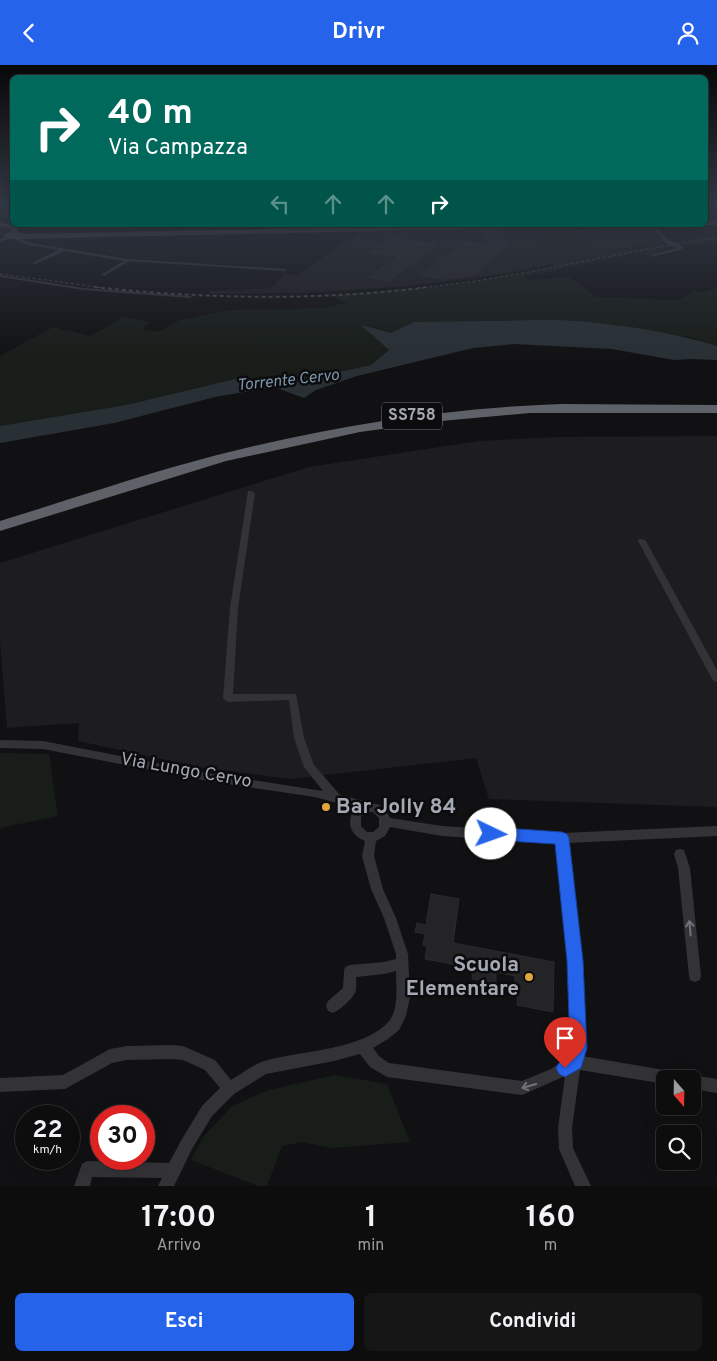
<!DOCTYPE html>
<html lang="it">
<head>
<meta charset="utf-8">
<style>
  body { margin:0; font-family:Overpass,sans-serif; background:#161617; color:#f1f3f6; height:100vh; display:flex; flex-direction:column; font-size:19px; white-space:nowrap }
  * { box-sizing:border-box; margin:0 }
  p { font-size:16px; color:#9a9c9e }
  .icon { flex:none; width:28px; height:28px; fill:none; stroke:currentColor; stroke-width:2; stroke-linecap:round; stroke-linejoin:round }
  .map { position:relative; height:1121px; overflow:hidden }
  .drawer { display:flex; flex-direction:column; background:#0d0d0e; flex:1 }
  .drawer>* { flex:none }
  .hud { position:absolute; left:10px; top:10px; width:698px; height:152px; border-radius:8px; box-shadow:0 5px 20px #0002,0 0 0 1px #2d2d2e; background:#00695c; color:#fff; overflow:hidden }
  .needle { width:32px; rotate:160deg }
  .fabs { position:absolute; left:656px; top:1005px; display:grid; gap:10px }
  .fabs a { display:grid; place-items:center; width:45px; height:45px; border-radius:8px; background:#0d0d0e; box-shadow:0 5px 20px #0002,0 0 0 1px #2d2d2e; font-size:25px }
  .speed { position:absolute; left:15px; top:1040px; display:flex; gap:10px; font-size:25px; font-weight:700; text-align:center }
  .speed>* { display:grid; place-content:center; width:65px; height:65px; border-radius:50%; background:#0d0d0e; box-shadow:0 5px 20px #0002,0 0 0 1px #2d2d2e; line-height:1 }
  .speed small { font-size:12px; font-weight:400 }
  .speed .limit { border:8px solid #d22; background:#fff; color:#111 }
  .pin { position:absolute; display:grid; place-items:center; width:42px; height:42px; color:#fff; margin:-51px -21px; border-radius:50% 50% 50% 0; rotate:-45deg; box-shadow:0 0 5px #0007 }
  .pin .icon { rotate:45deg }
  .me { position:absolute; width:55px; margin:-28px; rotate:93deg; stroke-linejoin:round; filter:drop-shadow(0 0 4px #0008) }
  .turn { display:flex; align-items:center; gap:18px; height:105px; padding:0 15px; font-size:22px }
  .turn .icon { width:65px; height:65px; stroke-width:2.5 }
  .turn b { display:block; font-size:35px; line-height:42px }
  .lanes { display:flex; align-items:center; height:48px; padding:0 15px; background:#0003; justify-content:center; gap:25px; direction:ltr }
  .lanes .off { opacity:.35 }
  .eta { display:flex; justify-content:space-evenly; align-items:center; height:85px; text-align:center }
  .eta b { font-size:30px; font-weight:700; line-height:35px }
  .primary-button { display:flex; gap:10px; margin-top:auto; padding:10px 15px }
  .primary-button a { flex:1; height:58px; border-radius:8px; background:#2563eb; color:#fff; font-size:20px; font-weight:700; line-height:58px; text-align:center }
  .primary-button a+a { background:#161617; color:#f1f3f6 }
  header { display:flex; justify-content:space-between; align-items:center; height:65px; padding:0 15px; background:#2563eb; color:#fff; font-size:22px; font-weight:700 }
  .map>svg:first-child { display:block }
  .built { fill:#1d1d1f }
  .green { fill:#181d19 }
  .water { fill:#293035 }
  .building { fill:#242427; stroke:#2b2b2e }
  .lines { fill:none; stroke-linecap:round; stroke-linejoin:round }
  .street { fill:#333337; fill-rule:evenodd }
  .secondary { fill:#414247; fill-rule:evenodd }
  .highway { fill:#5f6168; fill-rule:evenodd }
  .rail-far1 { stroke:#46474c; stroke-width:1; stroke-dasharray:3 2.5; stroke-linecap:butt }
  .rail { stroke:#46474c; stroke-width:2; stroke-dasharray:4 3; stroke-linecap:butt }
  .oneway { stroke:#71737b }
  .route { fill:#2563eb; stroke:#184099 }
  .poi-dot { fill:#e0a83c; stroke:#0c0c0e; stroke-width:2 }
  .labels { text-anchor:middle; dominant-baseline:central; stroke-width:5; stroke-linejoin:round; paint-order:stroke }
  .far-water-label { font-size:16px; font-style:italic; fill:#7d95aa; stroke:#0c0c0e }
  .shield { fill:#0c0c0e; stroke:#767981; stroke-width:1 }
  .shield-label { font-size:16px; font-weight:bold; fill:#a4a8b2 }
  .street-label { font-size:18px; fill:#a4a8b2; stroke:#0c0c0e }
  .near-poi-label { font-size:21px; font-weight:bold; fill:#a4a8b2; stroke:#0c0c0e; text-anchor:start }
</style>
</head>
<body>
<header><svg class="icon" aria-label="back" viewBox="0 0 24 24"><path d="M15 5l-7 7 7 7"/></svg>Drivr<svg class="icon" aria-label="person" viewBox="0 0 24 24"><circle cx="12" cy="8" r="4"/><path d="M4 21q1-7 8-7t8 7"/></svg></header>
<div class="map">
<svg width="717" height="1121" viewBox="0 0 717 1121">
  <rect width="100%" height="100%" fill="#111113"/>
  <path class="built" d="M530 162 551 199 510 208 399 222 303 228 210 229V226L271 223 284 209 297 210 359 167Z
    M646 162 650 163 664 177 598 188 577 164Z
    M717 371V742L489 734 476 693 290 714 199 702 78 676 79 658 7 663 0 576V498L309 402 479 376 559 372Z"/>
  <path class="green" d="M574 161 598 188 717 170V178L670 182 650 191 639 188 523 212 530 215 570 212 596 232 677 235 696 226 705 227 717 223V281L690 272 575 256 414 257 389 285 371 300 325 310 279 315 235 314 126 340 0 361V291L53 262 91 271 124 252 150 257 142 264 158 267 179 255 231 245 324 243 347 238 331 230 460 219 555 201 551 199 530 162Z
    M0 688 49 689 58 751 0 763Z
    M335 1010 387 1019 410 1077 332 1083 302 1077 282 1081 267 1121H258L191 1095 203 1072 232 1041 269 1025Z"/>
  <path class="water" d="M484 256C515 256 546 254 577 256 624 260 672 267 717 281V295L692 294 674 295 612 284 514 279 473 283 357 311 316 325 304 333 274 322 215 332 114 358 0 378V361L126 340 235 314 279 315 325 310 371 300 389 285 361 260 391 268 414 257Z"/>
  <path class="building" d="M483 166H500L507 180 475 209 453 213 447 211 443 214 421 210 464 177 491 181Z
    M391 173 424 178 436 180 389 216 368 212 400 192 370 187Z
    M431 829 459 834 453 878 554 897 553 947 517 940 518 924 514 923 515 911 496 907V918L472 914 473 903 425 894 427 881 423 880 425 869 415 867 417 858 426 860Z"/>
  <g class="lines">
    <path class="street" d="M24 160H32L15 164 13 163Z
      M296 160H300L295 167H293Z
      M649 160H653L669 175 683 182V184L651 192V190L677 183 665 177Z
      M8 171H14L31 178 128 194 285 204 287 205 285 206 129 196 104 211 102 210V209L124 196 65 186 35 199H33V197L59 185 28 180 11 173 0 177V174Z
      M0 210 84 223 190 231 192 232 190 233 84 225 0 212Z
      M248 426H251L255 428 238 543 233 629H296L304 673 314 700 340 730 380 740 385 744 390 753 442 761 562 768 717 761V771L568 778 581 896 585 983 582 991 676 1007 681 1009 683 1014H665V1019L580 1005 572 1063 573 1083 591 1121H575L559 1084 558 1063 565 1011 522 1030 387 1012 370 1002 360 989 334 996 266 1009 234 1029 212 1051 192 1084 174 1121H158L162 1113 92 1112 90 1121H74L82 1099 87 1096 169 1098 182 1074 202 1041 220 1023 205 1005 183 995 172 994 127 995 112 998 65 1024 0 1027V1013L63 1010 110 984 127 981 172 980 183 981 215 995 231 1015C241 1009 253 1000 264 996 299 986 366 985 390 955 399 942 396 921 396 906L384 909 356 912C356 917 357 923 355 928 351 935 340 945 333 948L328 946 326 941 328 936 343 923 344 906 345 902 350 900 384 897 396 894V889L384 853 371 824 362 791 365 776C349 770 346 756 355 743L315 732 213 717 43 684 0 683V675L43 676 213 709 323 726 304 702 294 673 289 635 228 637 225 635 223 633 230 543ZM367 747H373L379 753V762L373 767H367L361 761V752ZM390 762 442 771 557 778 569 896 571 983 568 993 551 1004 522 1016 389 998 380 992 373 983 388 974 399 965 406 951 410 932 408 889 396 853 383 824 374 791 376 776 385 771Z
      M639 474H642L646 476 717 605V617L714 616 712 614 638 476Z
      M680 784 684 785 690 803 701 911 700 915 695 917 690 915 689 911 678 803 674 789 676 785Z
      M692 1010 717 1014V1028L692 1024V1014H686Z"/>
    <path class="secondary" d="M705 156H717V160H705Z
      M0 157 17 162 18 167 24 169 469 160H569L566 162 14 174 4 172V170L11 166 12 164 0 161Z"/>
    <path class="highway" d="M561 339 717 340V348H530L441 356 360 367 226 396 0 466V456C72 434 144 409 217 390 330 361 445 343 561 339Z"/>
    <path class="rail-far1" d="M0 209 105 223
      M418 223C519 214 617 186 717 173"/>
    <path class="rail" d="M94 222C204 234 319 236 429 222"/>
  </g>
  <defs><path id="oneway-shaft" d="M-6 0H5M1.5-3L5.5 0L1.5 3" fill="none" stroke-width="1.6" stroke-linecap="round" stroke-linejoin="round" transform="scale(1.25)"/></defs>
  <g class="oneway">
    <use href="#oneway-shaft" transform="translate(690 863) rotate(-95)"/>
    <use href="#oneway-shaft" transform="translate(529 1021) rotate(164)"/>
  </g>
  <linearGradient id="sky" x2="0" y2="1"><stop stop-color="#09090a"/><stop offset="0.47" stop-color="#323844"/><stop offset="1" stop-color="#323844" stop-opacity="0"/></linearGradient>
  <rect width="717" height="294" fill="url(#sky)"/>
  <path class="route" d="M491 762 562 767 567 769 569 773 583 896 587 983 581 1003 565 1012 559 1009 556 1003C560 994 567 992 570 983L567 896 555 779 491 775 486 773 484 769 486 764Z"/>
  <g class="poi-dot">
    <circle cx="326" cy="742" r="5"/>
    <circle cx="529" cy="912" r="5"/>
  </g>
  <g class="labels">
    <g class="far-water-label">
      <text transform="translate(288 316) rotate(-6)">Torrente Cervo</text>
    </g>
    <rect class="shield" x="382" y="337.5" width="60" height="27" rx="4"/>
    <g class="shield-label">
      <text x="412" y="351">SS758</text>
    </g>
    <g class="street-label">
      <text transform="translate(186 706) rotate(10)">Via Lungo Cervo</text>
    </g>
    <g class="near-poi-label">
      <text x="336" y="742">Bar Jolly 84</text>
      <text x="519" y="900" text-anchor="end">Scuola<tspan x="519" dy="24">Elementare</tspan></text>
    </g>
  </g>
</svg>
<div class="fabs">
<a><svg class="needle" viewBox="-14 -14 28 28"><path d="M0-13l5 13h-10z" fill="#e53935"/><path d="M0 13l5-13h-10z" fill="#9a9c9e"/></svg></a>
<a><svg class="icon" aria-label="search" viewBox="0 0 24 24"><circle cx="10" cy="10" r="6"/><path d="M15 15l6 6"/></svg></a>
</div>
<div class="speed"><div>22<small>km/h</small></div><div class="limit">30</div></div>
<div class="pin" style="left:565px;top:1003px;background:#d93025"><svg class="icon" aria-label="arrive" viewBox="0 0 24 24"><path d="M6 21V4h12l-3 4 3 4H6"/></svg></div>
<svg class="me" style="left:491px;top:769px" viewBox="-20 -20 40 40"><circle r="19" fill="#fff"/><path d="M0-13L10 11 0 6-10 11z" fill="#2563eb"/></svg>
<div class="hud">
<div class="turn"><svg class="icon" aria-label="right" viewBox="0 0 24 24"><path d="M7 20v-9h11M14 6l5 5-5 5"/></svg><div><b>40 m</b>Via Campazza</div></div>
<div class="lanes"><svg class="icon off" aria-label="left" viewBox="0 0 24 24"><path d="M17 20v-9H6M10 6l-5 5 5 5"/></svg><svg class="icon off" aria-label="ahead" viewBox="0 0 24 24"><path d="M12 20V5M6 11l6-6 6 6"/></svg><svg class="icon off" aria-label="ahead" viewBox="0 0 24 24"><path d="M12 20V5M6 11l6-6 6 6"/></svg><svg class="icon" aria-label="right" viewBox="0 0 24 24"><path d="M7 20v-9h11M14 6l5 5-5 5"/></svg></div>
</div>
</div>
<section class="drawer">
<div class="eta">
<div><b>17:00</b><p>Arrivo</p></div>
<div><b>1</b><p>min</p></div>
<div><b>160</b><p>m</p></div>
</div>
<div class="primary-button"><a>Esci</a><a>Condividi</a></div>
</section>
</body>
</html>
